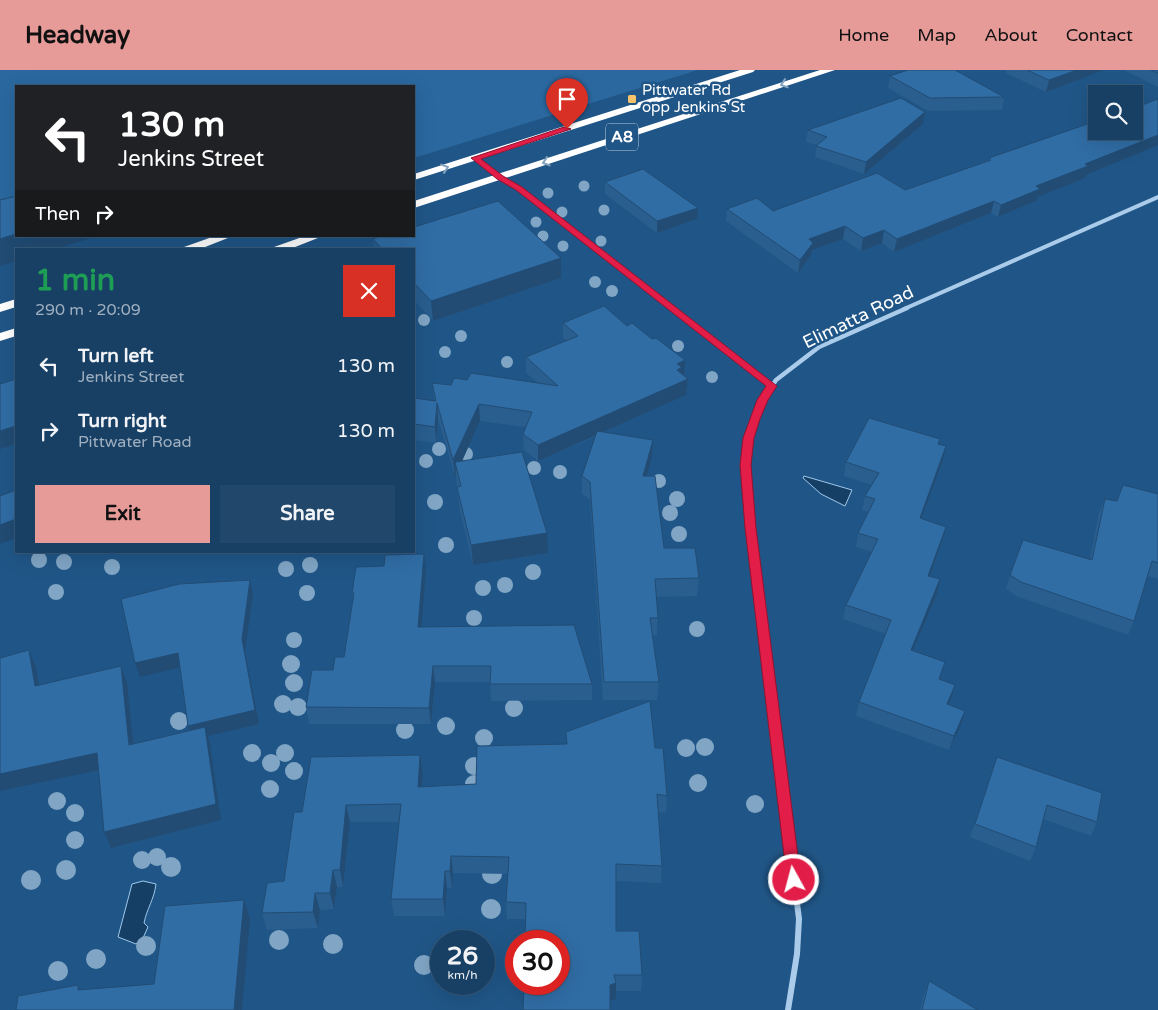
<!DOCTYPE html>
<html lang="en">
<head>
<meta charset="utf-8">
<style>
  body { margin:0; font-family:"Varela Round",sans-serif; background:#21476b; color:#f1f3f6; height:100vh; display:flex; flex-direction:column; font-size:19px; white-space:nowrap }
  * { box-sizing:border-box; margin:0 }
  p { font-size:16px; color:#9fafbf }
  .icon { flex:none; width:28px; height:28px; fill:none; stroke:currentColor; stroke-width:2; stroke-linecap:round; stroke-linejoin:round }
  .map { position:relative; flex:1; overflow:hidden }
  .sheet { position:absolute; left:15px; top:178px; width:400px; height:305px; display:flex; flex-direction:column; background:#184065; border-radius:0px; box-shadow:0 5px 20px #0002,0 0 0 1px #365979 }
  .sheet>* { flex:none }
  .banner { position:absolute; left:15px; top:15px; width:400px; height:152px; border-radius:0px; box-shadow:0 5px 20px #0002,0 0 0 1px #365979; background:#202124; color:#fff; overflow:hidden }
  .tools { position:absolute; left:1088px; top:15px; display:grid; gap:10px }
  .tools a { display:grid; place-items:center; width:55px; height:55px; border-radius:0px; background:#184065; box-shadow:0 5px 20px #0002,0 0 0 1px #365979; font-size:25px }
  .speed { position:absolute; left:430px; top:860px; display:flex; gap:10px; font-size:25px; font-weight:700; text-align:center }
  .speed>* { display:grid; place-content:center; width:65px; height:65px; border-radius:50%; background:#184065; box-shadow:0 5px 20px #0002,0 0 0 1px #365979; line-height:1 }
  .speed small { font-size:12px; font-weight:400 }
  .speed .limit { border:8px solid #d22; background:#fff; color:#111 }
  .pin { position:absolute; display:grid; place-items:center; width:42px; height:42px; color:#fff; margin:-51px -21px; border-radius:50% 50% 50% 0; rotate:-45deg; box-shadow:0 0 5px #0007 }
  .pin .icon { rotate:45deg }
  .me { position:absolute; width:55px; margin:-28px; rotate:353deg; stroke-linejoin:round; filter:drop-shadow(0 0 4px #0008) }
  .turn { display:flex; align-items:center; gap:18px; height:105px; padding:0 20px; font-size:22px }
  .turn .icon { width:65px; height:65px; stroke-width:2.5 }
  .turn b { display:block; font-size:35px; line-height:42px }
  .then { display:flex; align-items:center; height:48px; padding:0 20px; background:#0003; gap:10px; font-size:19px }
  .round { display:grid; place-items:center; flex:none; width:52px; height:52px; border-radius:0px; background:#21476b }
  .head { display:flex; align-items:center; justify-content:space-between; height:85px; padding:0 20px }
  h1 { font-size:30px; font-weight:700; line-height:38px; color:#1e9e55 }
  .action { display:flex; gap:10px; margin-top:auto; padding:10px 20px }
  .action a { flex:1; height:58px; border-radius:0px; background:#e69b98; color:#111; font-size:20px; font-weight:700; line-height:58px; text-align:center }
  .action a+a { background:#21476b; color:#f1f3f6 }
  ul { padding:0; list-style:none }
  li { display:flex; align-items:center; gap:15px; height:65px; padding:0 20px }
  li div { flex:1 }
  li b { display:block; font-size:19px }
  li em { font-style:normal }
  header { display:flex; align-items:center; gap:30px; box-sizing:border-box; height:70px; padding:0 25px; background:#e69b98; color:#111 }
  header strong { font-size:24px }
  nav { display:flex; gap:28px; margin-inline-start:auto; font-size:18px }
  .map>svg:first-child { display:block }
  .green { fill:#2a689f }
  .water { fill:#163f66; stroke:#9ec8eb }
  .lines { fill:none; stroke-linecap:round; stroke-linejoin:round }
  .street-far2 { stroke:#aaccea; stroke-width:4 }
  .street-far1 { stroke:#aaccea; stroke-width:4.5 }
  .street { stroke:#aaccea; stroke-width:6 }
  .highway { fill:#fff; fill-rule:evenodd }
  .tree { fill:#80a5c5 }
  .wall { fill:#295e8e }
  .shaded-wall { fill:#224c74 }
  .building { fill:#306da5; stroke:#224c74 }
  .oneway { stroke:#84a2bd }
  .route { fill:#e11d48; stroke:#92132f }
  .poi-dot { fill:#f7c46b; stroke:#205687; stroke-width:2 }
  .labels { text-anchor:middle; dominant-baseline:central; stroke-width:5; stroke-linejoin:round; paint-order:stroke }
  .far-poi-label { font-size:15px; fill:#fff; stroke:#205687; text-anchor:start }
  .shield { fill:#205687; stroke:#bcccdb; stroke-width:1 }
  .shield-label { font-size:16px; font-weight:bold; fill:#fff }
  .street-label { font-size:18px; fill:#fff; stroke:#205687 }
</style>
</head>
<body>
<header>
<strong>Headway</strong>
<nav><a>Home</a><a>Map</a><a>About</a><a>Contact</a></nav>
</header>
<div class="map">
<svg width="1158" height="940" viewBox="0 0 1158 940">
  <rect width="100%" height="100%" fill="#205687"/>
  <path class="green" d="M0 0H698L414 88V16H16V143L0 148Z"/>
  <path class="water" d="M804 406 852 420 845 436 821 424 803 408Z
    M143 811 156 814C154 830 147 838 144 853L148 857 143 868 136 874 118 867 132 814Z"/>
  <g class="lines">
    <path class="street-far2" d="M475 88 500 108 519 119 673 239
      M904 239 1158 127"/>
    <path class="street-far1" d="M672 238 772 316
      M761 546 750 458 745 396 749 365 760 334 776 310 819 277 907 238"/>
    <path class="street" d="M761 545 799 849 797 884 788 940"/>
    <path class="highway" d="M740 0H755L753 2 414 110V104Z
      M820 0H835L414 138V131Z
      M215 166H233L200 179H182L184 177Z
      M305 166H323L290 179H272L274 177Z
      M16 229V237L0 242V234Z
      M16 258V266L0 271V263Z"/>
  </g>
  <g class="tree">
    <circle cx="584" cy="116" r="5.5"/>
    <circle cx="548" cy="123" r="5.5"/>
    <circle cx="604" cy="140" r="5.5"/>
    <circle cx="562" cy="142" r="5.5"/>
    <circle cx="536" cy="152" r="5.5"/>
    <circle cx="543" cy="166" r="5.5"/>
    <circle cx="601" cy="171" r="5.5"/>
    <circle cx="563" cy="176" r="5.5"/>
    <circle cx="595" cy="212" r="6"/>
    <circle cx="612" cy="221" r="6"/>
    <circle cx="424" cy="250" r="6"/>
    <circle cx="461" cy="266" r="6"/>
    <circle cx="678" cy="276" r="6"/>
    <circle cx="445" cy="282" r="6"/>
    <circle cx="507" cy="292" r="6"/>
    <circle cx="712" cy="307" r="6"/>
    <circle cx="439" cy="379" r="7"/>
    <circle cx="466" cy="384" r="7"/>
    <circle cx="426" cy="391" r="7"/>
    <circle cx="534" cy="398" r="7"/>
    <circle cx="560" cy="402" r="7"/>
    <circle cx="659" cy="411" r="7"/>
    <circle cx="677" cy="429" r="8"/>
    <circle cx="435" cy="432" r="8"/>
    <circle cx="670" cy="443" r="8"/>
    <circle cx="679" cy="464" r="8"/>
    <circle cx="446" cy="475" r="8"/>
    <circle cx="39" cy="490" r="8"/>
    <circle cx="64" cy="492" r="8"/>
    <circle cx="310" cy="495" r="8"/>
    <circle cx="112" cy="497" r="8"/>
    <circle cx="286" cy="499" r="8"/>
    <circle cx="533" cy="502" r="8"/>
    <circle cx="505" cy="515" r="8"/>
    <circle cx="483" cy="518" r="8"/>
    <circle cx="56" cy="522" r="8"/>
    <circle cx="307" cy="523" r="8"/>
    <circle cx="474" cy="548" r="8"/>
    <circle cx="697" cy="559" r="8"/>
    <circle cx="294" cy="570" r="8"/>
    <circle cx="291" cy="594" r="9"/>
    <circle cx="294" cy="613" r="9"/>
    <circle cx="283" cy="634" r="9"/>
    <circle cx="298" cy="637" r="9"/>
    <circle cx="514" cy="638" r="9"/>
    <circle cx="179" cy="651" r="9"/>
    <circle cx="446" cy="656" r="9"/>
    <circle cx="405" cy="660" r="9"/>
    <circle cx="484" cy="668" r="9"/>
    <circle cx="705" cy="677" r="9"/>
    <circle cx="686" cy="678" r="9"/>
    <circle cx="252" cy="683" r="9"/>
    <circle cx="285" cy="683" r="9"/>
    <circle cx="271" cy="693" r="9"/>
    <circle cx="474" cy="696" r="9"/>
    <circle cx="294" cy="701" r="9"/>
    <circle cx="698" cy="713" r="9"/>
    <circle cx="474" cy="714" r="9"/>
    <circle cx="270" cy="719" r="9"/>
    <circle cx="57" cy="731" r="9"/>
    <circle cx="755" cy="734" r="9"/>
    <circle cx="75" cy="743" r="9"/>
    <circle cx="75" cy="770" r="9"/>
    <circle cx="157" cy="787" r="9"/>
    <circle cx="142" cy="790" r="9"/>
    <circle cx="171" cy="797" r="10"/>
    <circle cx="66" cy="800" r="10"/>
    <circle cx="492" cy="804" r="10"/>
    <circle cx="31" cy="810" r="10"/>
    <circle cx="491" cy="839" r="10"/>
    <circle cx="279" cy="870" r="10"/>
    <circle cx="333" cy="874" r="10"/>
    <circle cx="146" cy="876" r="10"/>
    <circle cx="96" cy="889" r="10"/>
    <circle cx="424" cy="895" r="10"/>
    <circle cx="58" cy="901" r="10"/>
  </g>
  <path class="wall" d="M1006 0H1104L1046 22 1006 3Z
    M1124 0H1158V17Z
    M890 6 1004 27 1002 40 928 41 888 18Z
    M923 54 864 104 815 87 817 75 806 72 808 60Z
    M989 88 1086 105 1085 108 1038 127 1036 131 998 147 991 143 894 182 882 173 861 181 843 169 812 180 811 185 798 203 726 151 727 139 773 141 905 120 988 91Z
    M605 112 697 149 657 163 605 124Z
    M373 169 561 208 433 251 414 230V179H374Z
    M563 253 684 306 688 309 686 325 603 362 653 370 652 387 647 406 664 478 699 508 697 526 656 527 658 548 657 565 652 566 659 612 657 630H603L590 430 582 424V406L596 366 538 391 524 380 523 364 526 357 480 351 462 391 548 483 473 495 459 437 456 405 455 406 438 349 436 373 414 370V328L434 331 432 313 451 315 467 310 538 313 526 303V287L566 271 563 268Z
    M939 374 943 390 921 449 946 457 942 471 930 506 937 524 913 580 940 610 955 615 949 635 965 641 961 655 949 680 856 646 859 632 886 564 843 549 846 535 872 482 856 477 858 463 869 442 862 440 865 426 872 415 844 406 846 392Z
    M1158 424V509L1147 506 1134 551 1128 565 1016 526 1006 519 1010 505 1090 489 1099 443 1105 429 1117 431Z
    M426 501 421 557 592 614V630L491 631 490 612H435L431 654H309L306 637 333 600 344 587 353 529 352 523Z
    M655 678 667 726 666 743 659 742 662 796 661 813 616 811V861L642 905 641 921H616V929L610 931 525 849H507L506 832 508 804 453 803 452 818H447L445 846H394L391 829 399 752H350L343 817H337L334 839 320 840 318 858 267 860 262 843 284 811 302 742 420 685 423 703 422 717 476 714Z
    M997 687 1097 752 1091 766 1043 749 1036 777 1030 791 970 767Z
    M929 911 978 940H920L924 924Z"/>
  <path class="shaded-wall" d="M1077 0H1104L1046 22 1049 10Z
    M925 42 923 54 864 104 866 92Z
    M1158 65V75L1086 105 1085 108 1038 127 1036 131 998 147 1001 135 1036 116 1085 94Z
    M994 131 991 143 894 182 897 169Z
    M698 138 697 149 657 163V151Z
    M845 156 843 169 812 180 811 185 798 203 800 190 809 169Z
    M884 160 882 173 861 181 863 168Z
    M16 164V166H97L56 179H16V191L0 196V169Z
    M561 188V208L433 251 431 231Z
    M685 290 684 306 688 309 686 325 538 391V375L677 294Z
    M437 333 438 349 436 373 435 357Z
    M479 334 480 351 457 402 455 392 456 405 455 406 453 390Z
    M16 356V374L0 379V361Z
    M653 370 652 387 642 424 643 406Z
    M946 376 943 390 916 463 920 448Z
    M16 449V468L0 474V455Z
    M946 457 942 471 925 520 928 506Z
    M547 463 548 483 473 495 471 475Z
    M424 484 426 501 420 574 418 557Z
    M940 509 937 524 907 594 911 580Z
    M250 510 253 524 245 582 259 654 208 666 210 673 221 750 111 778 104 762 193 669 188 656 242 569Z
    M29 580 36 597 42 632 35 616Z
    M178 583 182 597 140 607 135 593Z
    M121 596 127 612 135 691 129 675Z
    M433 596 435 612 431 654 429 638Z
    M955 615 951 629 943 648 947 634Z
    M965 641 961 655 949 680 954 666Z
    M97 683 104 699 0 721V704Z
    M420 685 423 703 420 734 418 717Z
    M346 735 350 752 343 817 340 800Z
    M451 786 453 803 452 818 450 801Z
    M333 800 337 817 334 839 330 823Z
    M445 801 447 818 445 846 443 829Z
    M315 823 320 840 318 858 313 842Z
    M244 830 250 848 242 940H234Z
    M616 913V929L609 931 610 915Z"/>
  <path class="building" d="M908 0H955L1004 27 930 28 890 6Z
    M1027 0H1077L1049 10Z
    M1151 0H1158V3Z
    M901 28 925 42 866 92 816 76 827 67 808 60Z
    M1158 29V65L1085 94 1088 96 1036 116 1040 119 1001 135 994 131 897 169 884 160 863 168 845 156 809 169 813 173 800 190 727 139 757 128 773 141 877 103 905 120 991 90 989 88 1096 51V61H1134V38Z
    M643 99 698 138 657 151 605 112Z
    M16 126V164L0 169V130Z
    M498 131 561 188 431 231 414 213V179H382L373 169 383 166H414V157Z
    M604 236 627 256 632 253 652 269 656 268 685 290 677 294 682 297 677 300 688 309 538 375 523 364 532 342 479 334 453 390 437 333 435 357 414 354V328L436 331 432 313 451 315 454 308 467 310 471 303 558 316 526 287 578 266 563 253Z
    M16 309V356L0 361V314Z
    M869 348 940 369 938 374 946 376 920 448 946 457 928 506 940 509 911 580 945 592 939 609 955 615 947 634 965 641 954 666 859 632 891 550 846 535 878 469 858 463 875 429 865 426 879 403 846 392Z
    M597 361 653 370 643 406H655L664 478H695L699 508 655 509 658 548H650L659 612H604L590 412 582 406Z
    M522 382 547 463 471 475 457 417 461 416 455 392Z
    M1123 415 1158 424V493L1152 491 1134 551 1021 512 1010 505 1023 470 1092 490 1105 429 1117 431Z
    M16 420V449L0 455V426Z
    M424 484 418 557 574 555 592 614H490L491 596H433L429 638 306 637 312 600H333L335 587H344L354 523H352L356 497 384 496 385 485Z
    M250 510 242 569 255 640 188 656 178 583 135 593 121 529 179 514Z
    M29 580 35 616 121 596 129 675 205 657 216 734 104 762 97 683 0 704V588Z
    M650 631 655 678H663L667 726 657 724 662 796 616 794V861H639L642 905H614L616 913 610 915V940H523L524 914H559V871H525L526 833 506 832 509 787 451 786 450 801H445L443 829H391L401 734 346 735 340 800H333L330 823H315L313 842 262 843 267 813 284 811 294 742H302L311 687 420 685 418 717 476 714 477 676 567 674 566 662Z
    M997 687 1102 723 1097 752 1047 735 1036 777 975 754Z
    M244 830 234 940H16L18 926 78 915V920L154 914 165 836Z
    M929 911 978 940H922Z"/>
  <defs><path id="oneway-chevron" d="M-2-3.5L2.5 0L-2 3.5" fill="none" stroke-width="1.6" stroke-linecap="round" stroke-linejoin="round" transform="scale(1.25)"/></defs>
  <g class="oneway">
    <use href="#oneway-chevron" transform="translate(784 14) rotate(162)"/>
    <use href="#oneway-chevron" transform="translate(546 92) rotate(162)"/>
    <use href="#oneway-chevron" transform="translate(445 98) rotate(-18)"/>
  </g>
  <path class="route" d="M564 57 571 59 481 89 503 106 522 117 777 316 768 330 760 349 754 368 751 395 756 458 801 810 799 815 794 816 789 815 787 810 745 458 740 395 743 368 757 330 766 316 516 120 497 109 471 88Z"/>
  <rect class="poi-dot" x="627" y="24" width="10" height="10" rx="2.5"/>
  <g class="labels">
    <g class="far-poi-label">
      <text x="642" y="20">Pittwater Rd<tspan x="642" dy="17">opp Jenkins St</tspan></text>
    </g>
    <rect class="shield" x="606" y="53.5" width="32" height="27" rx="4"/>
    <g class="shield-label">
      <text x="622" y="67">A8</text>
    </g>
    <g class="street-label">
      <text transform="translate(858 247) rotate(-26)">Elimatta Road</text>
    </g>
  </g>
</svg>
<div class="tools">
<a><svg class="icon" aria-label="search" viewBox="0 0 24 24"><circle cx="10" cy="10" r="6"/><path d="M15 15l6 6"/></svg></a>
</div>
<div class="speed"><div>26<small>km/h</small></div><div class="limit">30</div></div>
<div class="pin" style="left:567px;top:59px;background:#d93025"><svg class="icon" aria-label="arrive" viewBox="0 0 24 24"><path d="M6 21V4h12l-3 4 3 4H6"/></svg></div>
<svg class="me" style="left:794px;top:810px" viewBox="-20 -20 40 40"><circle r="17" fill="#e11d48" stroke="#fff" stroke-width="3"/><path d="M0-11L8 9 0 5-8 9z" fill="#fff"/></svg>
<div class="banner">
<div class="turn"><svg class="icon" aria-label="left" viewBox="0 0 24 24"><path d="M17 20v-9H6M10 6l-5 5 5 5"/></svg><div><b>130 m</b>Jenkins Street</div></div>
<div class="then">Then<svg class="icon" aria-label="right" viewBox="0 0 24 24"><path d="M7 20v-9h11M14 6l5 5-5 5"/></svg></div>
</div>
<section class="sheet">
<div class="head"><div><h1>1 min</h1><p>290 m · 20:09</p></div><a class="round" style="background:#d93025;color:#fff"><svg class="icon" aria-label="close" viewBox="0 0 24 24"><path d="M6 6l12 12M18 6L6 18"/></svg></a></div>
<ul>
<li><svg class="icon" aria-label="left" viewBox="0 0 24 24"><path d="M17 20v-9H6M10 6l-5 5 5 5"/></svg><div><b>Turn left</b><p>Jenkins Street</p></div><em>130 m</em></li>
<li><svg class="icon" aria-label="right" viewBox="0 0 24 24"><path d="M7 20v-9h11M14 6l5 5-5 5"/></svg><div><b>Turn right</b><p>Pittwater Road</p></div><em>130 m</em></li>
</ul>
<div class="action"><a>Exit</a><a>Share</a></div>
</section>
</div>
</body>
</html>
